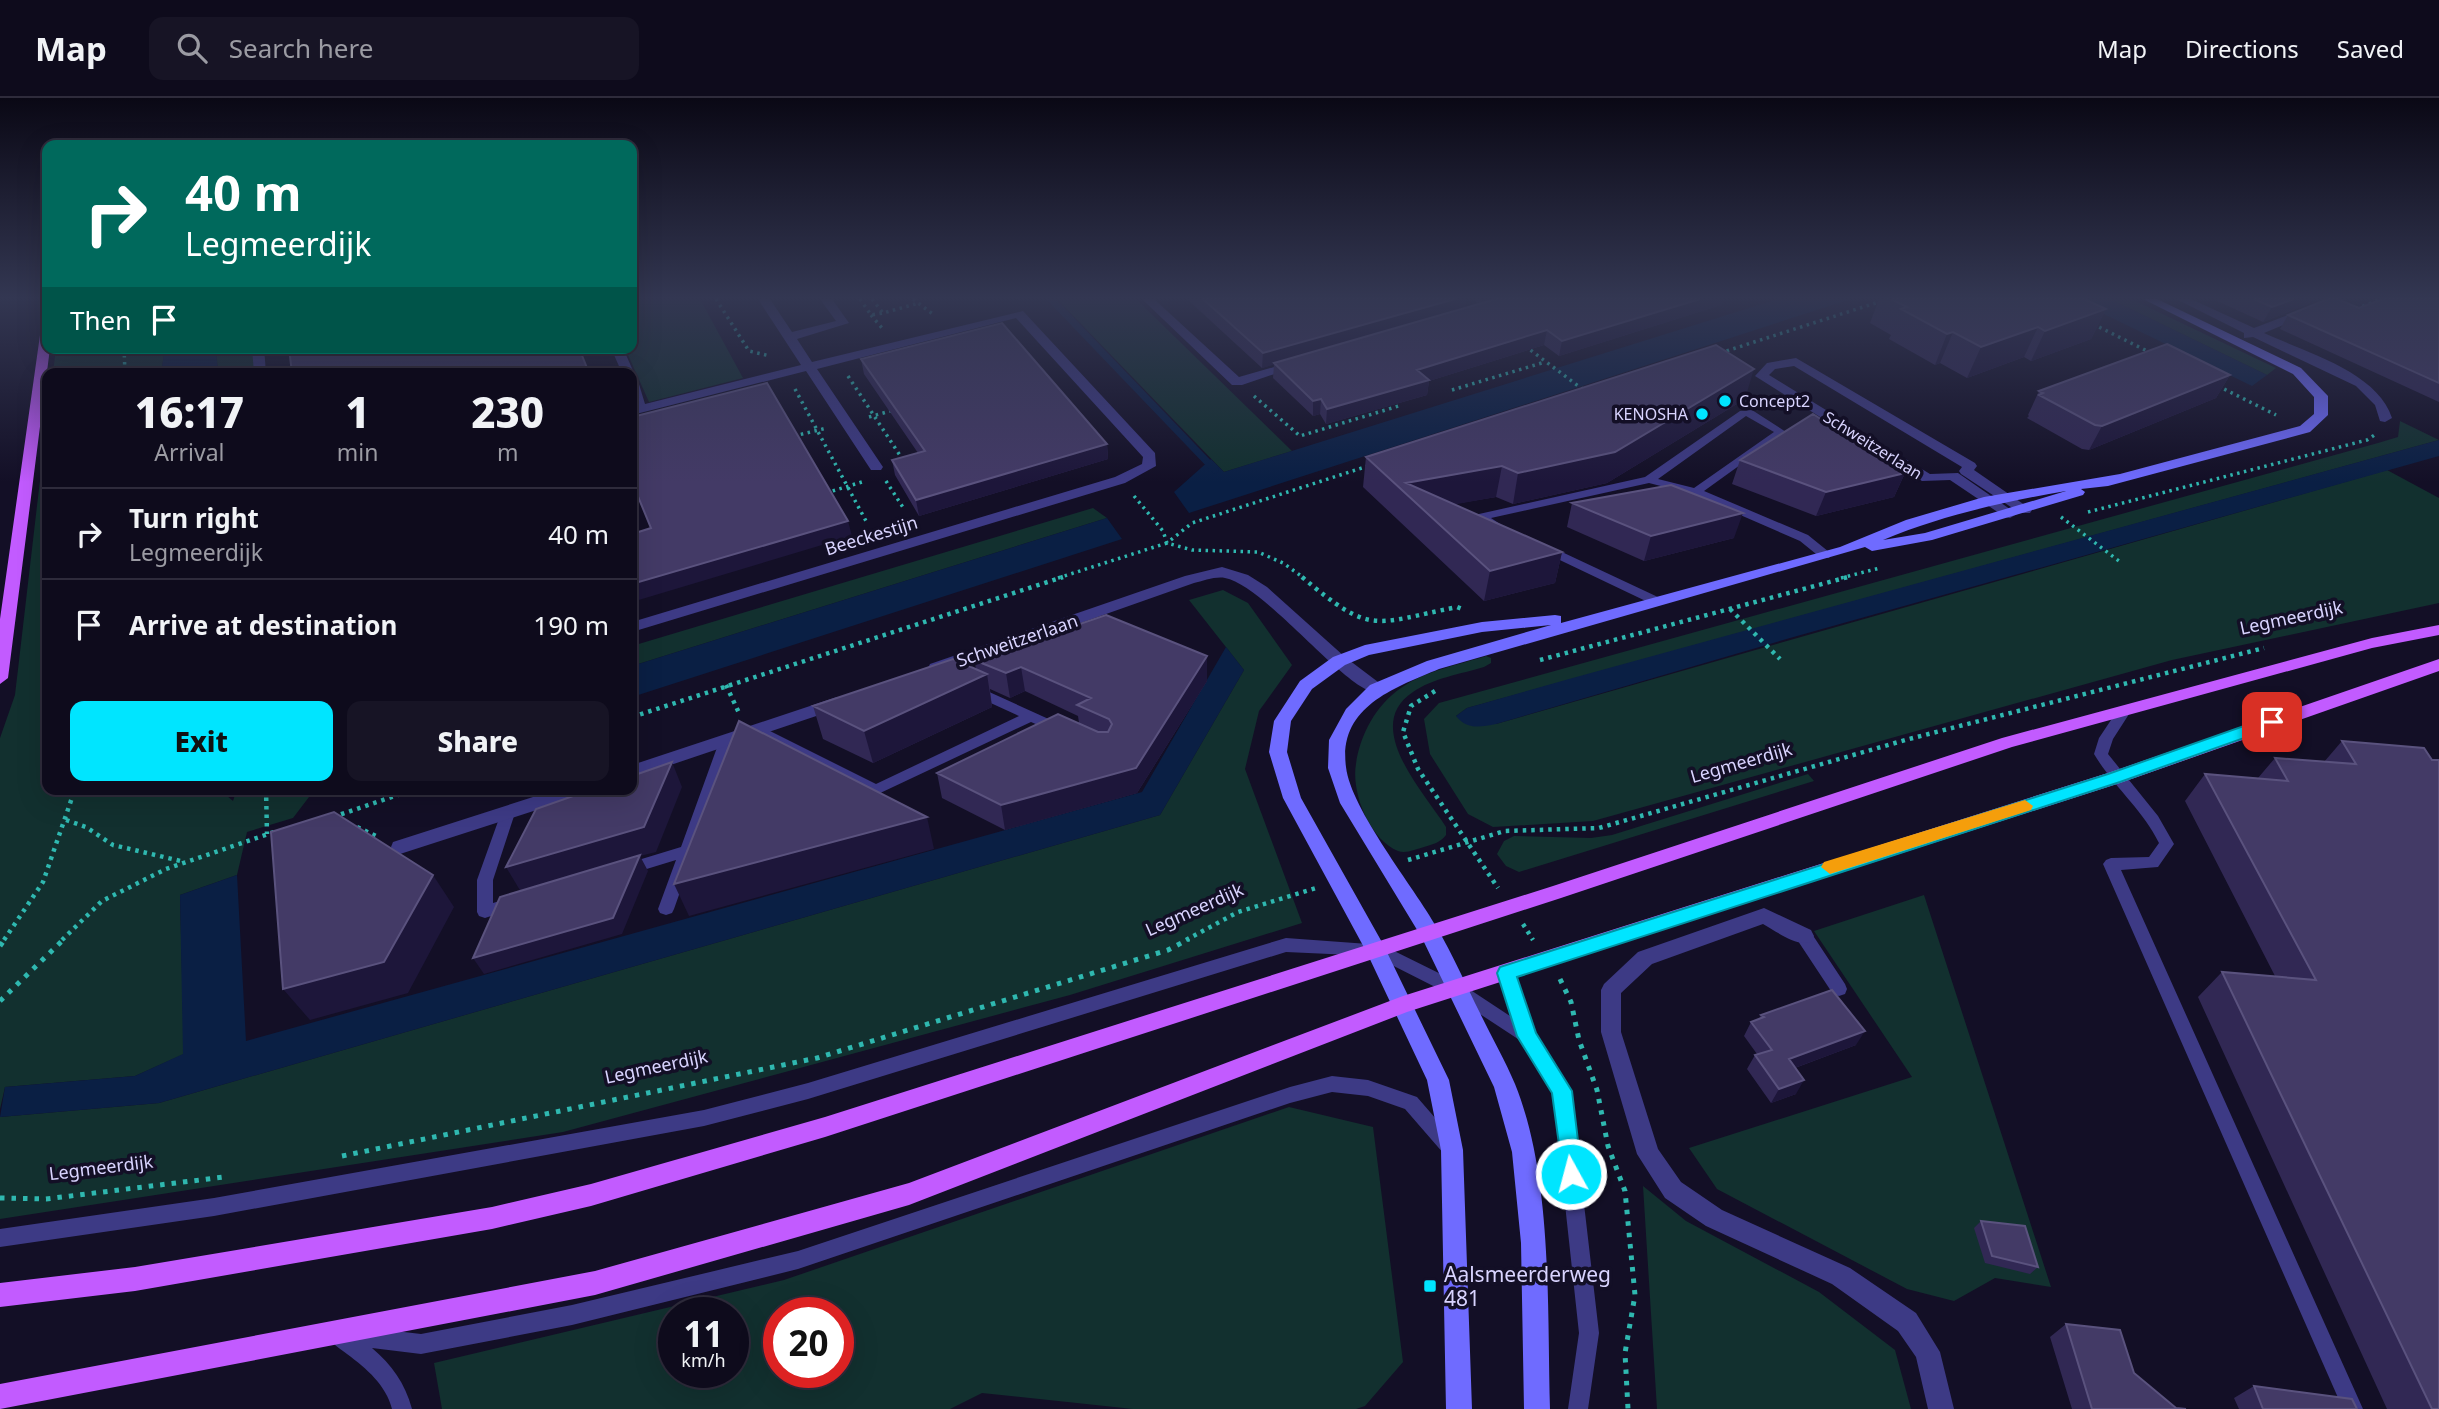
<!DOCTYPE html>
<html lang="en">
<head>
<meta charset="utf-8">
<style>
  body { margin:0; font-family:"Noto Sans",sans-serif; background:#171425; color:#f1f3f6; height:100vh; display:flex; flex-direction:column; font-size:26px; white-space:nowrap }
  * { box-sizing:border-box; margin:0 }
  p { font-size:23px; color:#9b9ba3 }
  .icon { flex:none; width:38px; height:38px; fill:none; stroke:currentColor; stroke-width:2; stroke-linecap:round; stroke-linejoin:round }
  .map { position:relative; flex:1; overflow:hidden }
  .details { position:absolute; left:42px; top:270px; width:595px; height:427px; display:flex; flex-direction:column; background:#0e0b1c; border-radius:14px; box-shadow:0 7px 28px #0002,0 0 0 2px #2e2b3b }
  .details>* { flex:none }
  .banner { position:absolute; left:42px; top:42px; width:595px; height:214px; border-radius:14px; box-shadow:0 7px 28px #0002,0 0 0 2px #2e2b3b; background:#00695c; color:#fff; overflow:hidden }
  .speed { position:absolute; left:658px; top:1199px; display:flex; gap:14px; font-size:35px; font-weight:700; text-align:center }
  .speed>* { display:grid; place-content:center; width:91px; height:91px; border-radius:50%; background:#0e0b1c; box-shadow:0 7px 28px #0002,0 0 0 2px #2e2b3b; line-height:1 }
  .speed small { font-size:18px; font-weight:400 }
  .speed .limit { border:10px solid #d22; background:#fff; color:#111 }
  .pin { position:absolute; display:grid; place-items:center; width:60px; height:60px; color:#fff; margin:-30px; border-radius:14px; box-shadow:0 4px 10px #0006 }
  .me { position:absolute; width:77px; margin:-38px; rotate:353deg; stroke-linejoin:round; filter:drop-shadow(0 0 5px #0008) }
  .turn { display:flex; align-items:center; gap:24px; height:147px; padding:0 28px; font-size:32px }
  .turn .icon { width:91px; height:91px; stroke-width:2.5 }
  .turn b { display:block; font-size:49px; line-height:60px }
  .then { display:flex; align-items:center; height:66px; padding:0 28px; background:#0003; gap:14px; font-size:26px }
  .eta { display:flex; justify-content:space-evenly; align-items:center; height:119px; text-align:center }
  .eta b { font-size:42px; font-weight:800; line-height:49px }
  .cta { display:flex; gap:14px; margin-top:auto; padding:14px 28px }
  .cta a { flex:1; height:80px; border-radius:14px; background:#00e5ff; color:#111; font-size:28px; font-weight:800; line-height:80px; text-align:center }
  .cta a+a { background:#171425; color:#f1f3f6 }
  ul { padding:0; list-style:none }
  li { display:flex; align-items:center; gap:21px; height:91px; padding:0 28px; border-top:2px solid #2e2b3b }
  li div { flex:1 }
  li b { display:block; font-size:26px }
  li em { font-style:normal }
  header { display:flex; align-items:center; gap:42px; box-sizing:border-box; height:98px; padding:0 35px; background:#0e0b1c; border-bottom:2px solid #2e2b3b }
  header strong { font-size:33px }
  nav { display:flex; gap:38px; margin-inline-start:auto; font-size:24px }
  .search { width:490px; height:63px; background:#171425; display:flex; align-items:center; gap:18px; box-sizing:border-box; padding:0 24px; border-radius:14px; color:#9b9ba3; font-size:26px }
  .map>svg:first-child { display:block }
  .green { fill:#12302f; fill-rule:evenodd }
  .water { fill:#0a1f44 }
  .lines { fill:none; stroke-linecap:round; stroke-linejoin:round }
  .stream { stroke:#0a1f44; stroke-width:7 }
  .path-far2 { stroke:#2fb8b0; stroke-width:3.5; stroke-dasharray:2.5 4.5; stroke-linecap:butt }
  .path-far1 { stroke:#2fb8b0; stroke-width:4.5; stroke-dasharray:3.5 5; stroke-linecap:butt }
  .path { stroke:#2fb8b0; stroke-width:5; stroke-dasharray:4.5 7; stroke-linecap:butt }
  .lane { fill:#3d3a85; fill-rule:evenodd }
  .street { fill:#3d3a85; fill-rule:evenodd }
  .secondary { fill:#6f6bff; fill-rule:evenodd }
  .primary { fill:#c25bff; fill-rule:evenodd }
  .wall { fill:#312854 }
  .shaded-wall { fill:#1d163a }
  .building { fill:#433a66; stroke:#5a527e; stroke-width:2 }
  .route { fill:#00e5ff; stroke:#0095a6; stroke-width:2 }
  .slow { fill:#f59e0b }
  .poi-dot { fill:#00e5ff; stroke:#130f26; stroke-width:2.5 }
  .labels { text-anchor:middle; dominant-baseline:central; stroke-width:7; stroke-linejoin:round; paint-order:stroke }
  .far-poi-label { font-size:16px; fill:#d9d4ff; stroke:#130f26; text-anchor:start }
  .far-street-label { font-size:16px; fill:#d9d4ff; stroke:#130f26 }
  .street-label { font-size:18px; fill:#d9d4ff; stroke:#130f26 }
  .near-poi-label { font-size:21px; fill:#d9d4ff; stroke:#130f26; text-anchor:start }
</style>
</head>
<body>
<header>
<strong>Map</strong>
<div class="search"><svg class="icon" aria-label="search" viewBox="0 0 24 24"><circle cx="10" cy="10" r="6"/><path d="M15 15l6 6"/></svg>Search here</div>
<nav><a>Map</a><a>Directions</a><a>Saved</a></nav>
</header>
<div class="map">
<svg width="2439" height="1311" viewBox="0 0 2439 1311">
  <rect width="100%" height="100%" fill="#130f26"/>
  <path class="green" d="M632 201H700L743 280 649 304 625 250H632Z
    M1057 201H1136L1292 353 1224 374Z
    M2110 201H2131L2276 270 2267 277Z
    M56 250H165L161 275H53Z
    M216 250H254L255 275H218Z
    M47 322V691H219L233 703 237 691H307L309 699 293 720 247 734 237 777 180 797 184 956 135 978 5 989 0 1011V640L15 597Z
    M2400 323 2439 342 1467 610 1456 618 1496 626 2387 372 2439 400V505L2172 562 1593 723 1493 729 1468 716 1430 656 1424 621 1439 605 2378 345 2398 339Z
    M1093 410 1107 420 632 568V548Z
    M1223 492 1248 505 1292 567 1259 613 1245 671 1302 825 1070 897 563 1034 0 1121V1019L159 1005 1160 717 1244 572 1189 502Z
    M1486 558 1491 560V565L1484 569C1461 576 1433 580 1413 594 1361 628 1424 694 1446 729V737C1440 745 1433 746 1424 749 1416 751 1406 756 1398 753 1369 741 1351 694 1356 666 1360 637 1376 607 1401 590 1425 573 1458 567 1486 558Z
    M1808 676 1814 683 1519 774 1506 768 1497 756 1504 743 1514 738 1591 740 1612 737Z
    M1924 797 2051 1189 1995 1180 1954 1203 1907 1191 1717 1091 1689 1050 1912 979 1814 833Z
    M1289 1009 1373 1029 1403 1264 1365 1308 1356 1311H1133L982 1295 950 1311H442L434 1265 784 1182ZM674 1214H733V1274H674ZM779 1214H838V1274H779Z
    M1643 1088 1686 1123 1819 1194 1895 1252 1911 1311H1657Z"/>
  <path class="water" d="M1778 201H1851L1189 415 1174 394 1211 361 1224 374Z
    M2073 201H2110L2267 277 2252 288Z
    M165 250H216L218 275H161Z
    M2439 342V358L1790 540 1496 626C1480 629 1467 632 1456 618L1467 610 1569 581Z
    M1107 420 1122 441 632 599V568Z
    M1226 549 1244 572 1160 717 159 1005 0 1019 5 989 135 978 183 956 180 797 237 777 246 943 1142 694Z"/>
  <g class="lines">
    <path class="stream" d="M1051 201 1215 372"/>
    <path class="path-far2" d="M716 201 749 253 770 258
      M860 201 871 217 883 215
      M872 201 883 215 919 205
      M913 201 934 217
      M2356 211 2381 201
      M871 217 882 230
      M2093 226 2151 255
      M1525 248 1585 293
      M124 250 125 275
      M1720 255 1888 201
      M848 278 905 365
      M2218 288 2276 317
      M795 291 866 423
      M1452 292 1545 264
      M1254 298 1300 338 1402 307
      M869 319 894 312
      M794 338 827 330
      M886 383 904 411
      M826 395 865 383
      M1134 398 1163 433 1167 445 1192 425 1368 368
      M2088 414 2367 342 2376 336
      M2061 419 2119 463
      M1058 480 1167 445 1192 452 1258 454 1283 465 1304 480
      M1841 480 1880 470"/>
    <path class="path-far1" d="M1302 479C1372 538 1372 526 1457 509L1462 511
      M1730 511 1780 561
      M1540 562 1848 479
      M726 587 739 615
      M1435 593 1411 608 1403 634 1418 671 1498 790
      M632 619 1063 479
      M266 691 267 736
      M333 719 415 691
      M66 722 86 729 113 747 185 764
      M357 729 378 739
      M1408 762 1505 733 1599 730 1909 641 2264 550
      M1523 826 1533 842
      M4 842 43 784 75 691
      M62 842 102 803 166 771 274 734
      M1186 842 1238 814 1316 790"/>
    <path class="path" d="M0 848 5 841
      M1560 881 1571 904 1579 942 1597 992 1608 1048 1625 1093 1635 1197 1625 1255 1628 1311
      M0 903 64 841
      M342 1058 817 960 1168 852 1189 841
      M0 1100 46 1101 224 1079"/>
    <path class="lane" d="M1752 312 1786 334 1704 393 1808 437 1829 454 1831 457 1829 460H1821L1800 443 1692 396 1649 385 1491 420 1500 426 1494 430 1473 419 1479 416 1645 379 1740 313ZM1746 318 1774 334 1694 390 1658 381Z
      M1547 447 1660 500 1662 503 1660 506H1652L1543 454 1541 451Z
      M976 588 1064 628 1066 631 1059 636 1031 624 876 697 754 636 752 633 754 630H764L876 686 1019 618 971 596 969 593 971 590Z
      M2124 608 2131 613 2113 641 2108 656 2158 718 2174 746 2158 769 2121 772 2363 1311H2343L2103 766 2106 762 2111 760 2149 759 2159 745C2143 712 2113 688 2094 656L2099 640 2119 610Z
      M726 639 733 644 674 811 672 815 666 817 660 815 658 811 676 762 627 777 622 775 619 771 622 767 681 749 719 644Z
      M508 710 513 711 515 715 493 782V805L510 800 515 802 518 806 515 810 485 820 479 818 477 814V782L501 715 503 711Z
      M1804 832 1810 833 1845 886 1847 891 1845 896 1839 898 1833 896 1798 843 1796 838 1798 833Z
      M1286 840 1382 847 1463 887 1513 920 1498 875 1500 870 1506 868 1512 870 1535 935 1571 994 1599 1235 1588 1311H1568L1579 1235 1553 996 1521 943 1451 897 1374 858 1286 854 808 1001 704 1028 214 1118 0 1149V1131L214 1100 704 1012 808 985Z
      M1332 978 1368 982 1417 999 1456 1044 1459 1050 1456 1056 1450 1058 1444 1056 1405 1011 1368 998 1332 994 1290 1005 798 1171 572 1227 421 1256 372 1250C392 1267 405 1285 412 1311H392C386 1287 367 1271 347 1256 339 1250 332 1246 328 1237L331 1230 338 1227 346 1231 353 1228 421 1236 572 1207 798 1153 1290 989Z"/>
    <path class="street" d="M758 201H770L792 234 836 223 820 201H832L849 225 797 241 812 264 1023 213 1155 355 1156 368 1125 385 632 534V524L1115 379 1142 366 1143 359 1016 220 817 271 883 369 881 372H871L806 273 632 317V279L638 283 645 306 801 267Z
      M1142 201H1154L1239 279 1295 263 1301 267 1242 287H1232Z
      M2176 201H2191L2254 230 2330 201H2345L2264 235C2305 254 2378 274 2392 320L2385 324 2380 323 2375 307 2356 288 2253 239 2244 240V235Z
      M252 250H264L266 275H254Z
      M611 250H623L634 275 632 278V275H622Z
      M1796 260 1975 365 1977 368 1974 372 2032 412 2030 415H2020L1961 376 1959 373 1962 369 1794 268 1775 271 1769 277 1930 376 1958 375 2017 416 2010 420 2005 419 1950 382 1922 383 1755 278 1767 265Z
      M1222 469 1248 477 1267 489 1345 559 1382 587 1384 591 1382 595C1353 603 1267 488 1225 480 1216 478 1203 483 1194 485L942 574H930L928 570 930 566 1185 478Z
      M837 599 843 601 845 605 843 609 632 680V667Z
      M558 691H589L586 696 400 756 393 754 391 749 393 744Z
      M1764 810 1811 832 1814 838 1811 844C1796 849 1776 833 1763 826L1652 866 1621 895V934L1658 1051 1681 1084 1722 1112 1850 1170 1916 1215 1940 1254 1954 1311H1928L1916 1259 1898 1233 1832 1186 1706 1128 1665 1100 1637 1056 1601 934V892L1604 886 1638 854Z"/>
    <path class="secondary" d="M2143 201H2157L2301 270 2328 298V317L2310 334 2108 388 2081 391 2085 394 2083 397 1932 442 1872 453 1865 449 1439 571C1394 590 1338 609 1346 669 1351 712 1414 789 1437 830 1453 857 1466 887 1480 915 1491 938 1505 962 1515 986 1553 1080 1547 1210 1550 1311H1524L1521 1145 1512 1054 1494 989 1422 840 1340 705 1328 670 1329 642 1346 611 1370 587 1427 563 1551 527 1482 534 1369 557 1345 567 1312 591 1291 623 1287 654 1301 700 1383 846 1449 982 1463 1052 1472 1311H1446L1441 1052 1427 982 1367 855 1283 700 1269 654 1274 623 1300 583 1333 559 1365 547 1482 524 1555 517 1561 518V525L1840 449 1906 422 1984 399 2120 376 2300 328 2314 316V299L2293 276ZM2066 393 1925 435 1883 442C1943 417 2003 404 2066 393Z"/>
    <path class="primary" d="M47 226V250H50L8 580 0 586V521L41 230Z
      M2439 527V537L2372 550 2012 649 1561 800 825 1039 591 1108 492 1131 135 1193 0 1209V1185L135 1169 492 1109 591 1086 825 1019 1553 788 2002 640 2372 540Z
      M2439 561V573L2120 685 1407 914 909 1107 595 1197 0 1311V1286L595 1173 909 1085 1403 898 2108 675Z"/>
  </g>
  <path class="wall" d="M1187 201H1466L1465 210 1479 205 1471 201H1723L1721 207 1559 258 1544 247 1429 283 1427 297 1326 326 1320 316 1313 318 1273 280 1274 266 1262 270Z
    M1879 201H2084L2106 211 2091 241 2031 263 2024 259 1967 280 1940 265 1935 267 1889 241 1891 237 1870 225Z
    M2213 201H2312L2308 206 2263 224Z
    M2439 201V304L2280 231 2288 217Z
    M861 261 1107 346 1108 361 919 418 895 377 892 362 918 355 864 276Z
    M2230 277 2216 300 2089 352 2082 351 2027 320 2029 318 2028 317 2039 293Z
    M1745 301 1607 385 1513 406 1496 399 1454 406 1562 454 1555 485 1484 503 1363 389 1366 359Z
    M1740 362 1905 375 1894 399 1816 418 1732 386Z
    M1572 405 1734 440 1644 463 1567 429Z
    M1207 558V583L1137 695 1005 732 942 700 937 675 1079 625 1078 618 1025 593 1010 600 990 591 992 609 873 665 823 641 813 608 976 571 974 562Z
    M2342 643 2424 650 2439 1311H2387L2198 899 2222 874 2275 878 2185 703 2205 676 2258 680 2275 660 2324 664Z
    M1761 917 1856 947 1795 970 1796 996 1771 1005 1747 971 1755 957 1757 956 1744 938 1751 924 1759 921Z
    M1981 1123 2038 1169 2030 1176 1985 1165 1974 1130Z
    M2066 1226 2134 1275 2176 1310 2186 1311H2072L2050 1239Z
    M2254 1288 2357 1311H2239L2234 1300Z"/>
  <path class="shaded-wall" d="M1455 201H1466L1464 212 1262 270 1263 255Z
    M1482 201H1506L1481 207Z
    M1700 201H1723L1721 207 1559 258 1562 243Z
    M2294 201H2312L2308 206 2263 224 2272 209Z
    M2106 211 2091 241 2031 263 2045 233Z
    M2038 229 2024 259 1967 280 1981 249Z
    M1547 232 1544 247 1429 283 1427 297 1326 326 1327 311 1417 272Z
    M1953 234 1940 265 1935 267 1947 236Z
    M1754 271 1745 301 1607 385 1513 406 1518 375Z
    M2230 277 2216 300 2089 352 2102 328Z
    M1321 301 1320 316 1313 318V303Z
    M1107 346 1108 361 919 418 916 402Z
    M1502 368 1496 399 1424 412 1406 385Z
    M1905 375 1894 399 1816 418 1826 394Z
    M1743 415 1734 440 1644 463 1651 438Z
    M848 423 852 438 632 504V486Z
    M1562 454 1555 485 1484 503 1490 473Z
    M1207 558V583L1137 695 1005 732 1001 707 1136 670Z
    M1021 569 1025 593 1010 600 1006 575Z
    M987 576 992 609 873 665 864 633Z
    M672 664 682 689 656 754 640 758 648 773 622 836 484 876 473 860 521 794 506 769Z
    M927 719 934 751 689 818 674 786Z
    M433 777 454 809 408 895 310 922 283 891Z
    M1865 933 1856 947 1781 975 1789 961Z
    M1804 982 1796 996 1771 1005 1779 991Z"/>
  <path class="building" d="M1203 201H1455L1263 255Z
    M1496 201H1700L1562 243 1547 232 1417 272 1429 282 1327 311 1321 301 1313 303 1274 265Z
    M1891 201H2084L2106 211 2045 233 2038 229 1981 249 1953 234 1947 236 1901 211 1907 209Z
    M2254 201H2294L2272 209Z
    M2328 201H2337L2359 210 2383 201H2439V285L2288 217Z
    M1002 225 1107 346 916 402 892 362 925 353 861 261Z
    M2167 246 2230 277 2102 328 2095 327 2039 297 2043 295 2039 293Z
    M1716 247 1754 271 1615 354 1518 375 1502 368 1406 385 1562 454 1490 473 1366 359Z
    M289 250H579L589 275H292Z
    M767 285 848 423 632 486V436L651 430 632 384V319Z
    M1813 316 1905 375 1826 394 1740 362Z
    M1671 387 1743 415 1651 438 1572 405Z
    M1106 517 1207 558 1136 670 1001 707 937 675 1058 616 1098 634H1108L1112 626 1109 621 1077 607 1091 600 1021 569 1006 575 974 562Z
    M953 561 987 576 864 633 813 608Z
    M739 623 927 719 674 786Z
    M2342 643 2424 650 2432 662H2439V1311H2432L2222 874 2316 882 2205 676 2288 683 2275 660 2356 666Z
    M672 664 644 729 506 769 536 711 593 691H632V678Z
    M334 714 433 777 384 864 283 891 271 734Z
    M640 757 613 820 473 860 500 799Z
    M1832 892 1865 933 1789 961 1804 982 1779 991 1755 957 1772 952 1751 924 1764 919 1761 917Z
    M1981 1123 2025 1128 2038 1169 1992 1158Z
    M2066 1226 2120 1232 2134 1275 2176 1310 2186 1311H2092Z
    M2254 1288 2352 1301 2357 1311H2263Z"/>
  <linearGradient id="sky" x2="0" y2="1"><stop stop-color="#0a0815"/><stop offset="0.52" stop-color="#333752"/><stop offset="1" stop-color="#333752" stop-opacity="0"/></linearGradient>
  <rect width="2439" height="384" fill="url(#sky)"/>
  <path class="route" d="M2272 618 2280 624 2278 628 2120 684 1517 879 1536 935 1572 993 1582 1076 1578 1083 1571 1086 1564 1083 1552 995 1517 938 1497 875 1500 869 2108 676Z"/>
  <path class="slow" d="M2025 702 2033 708 2031 712 1830 776 1821 769 1824 764Z"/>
  <g class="poi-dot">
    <circle cx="1725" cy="303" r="7"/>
    <circle cx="1702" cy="316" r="7"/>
    <rect x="1423" y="1181" width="14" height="14" rx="3.5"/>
  </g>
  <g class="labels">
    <g class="far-poi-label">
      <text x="1739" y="303">Concept2</text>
      <text x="1688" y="316" text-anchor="end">KENOSHA</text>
    </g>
    <g class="far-street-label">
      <text transform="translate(1873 347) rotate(32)">Schweitzerlaan</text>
    </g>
    <g class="street-label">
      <text transform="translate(871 437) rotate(-17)">Beeckestijn</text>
      <text transform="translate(2291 519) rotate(-12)">Legmeerdijk</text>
      <text transform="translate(1017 542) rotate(-19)">Schweitzerlaan</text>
      <text transform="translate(1741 664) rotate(-16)">Legmeerdijk</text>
      <text transform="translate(1194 811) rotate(-24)">Legmeerdijk</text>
      <text transform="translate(656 968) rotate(-12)">Legmeerdijk</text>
      <text transform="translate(101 1069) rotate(-7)">Legmeerdijk</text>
    </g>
    <g class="near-poi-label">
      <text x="1444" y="1176">Aalsmeerderweg<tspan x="1444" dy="24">481</tspan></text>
    </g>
  </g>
</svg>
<div class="speed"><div>11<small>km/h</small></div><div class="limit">20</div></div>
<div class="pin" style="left:2272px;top:624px;background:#d93025"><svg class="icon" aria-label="arrive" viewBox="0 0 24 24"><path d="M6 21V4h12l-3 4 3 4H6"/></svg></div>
<svg class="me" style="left:1571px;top:1076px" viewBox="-20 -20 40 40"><circle r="17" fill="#00e5ff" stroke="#fff" stroke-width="3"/><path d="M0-11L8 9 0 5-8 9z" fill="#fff"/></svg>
<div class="banner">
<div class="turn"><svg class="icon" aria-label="right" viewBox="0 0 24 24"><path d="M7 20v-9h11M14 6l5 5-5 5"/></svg><div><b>40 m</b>Legmeerdijk</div></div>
<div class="then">Then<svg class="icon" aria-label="arrive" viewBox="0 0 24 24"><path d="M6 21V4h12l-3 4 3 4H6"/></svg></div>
</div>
<section class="details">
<div class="eta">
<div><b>16:17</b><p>Arrival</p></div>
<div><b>1</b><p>min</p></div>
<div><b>230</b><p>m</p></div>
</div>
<ul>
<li><svg class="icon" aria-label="right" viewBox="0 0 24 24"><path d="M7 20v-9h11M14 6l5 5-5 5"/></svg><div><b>Turn right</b><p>Legmeerdijk</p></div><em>40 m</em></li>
<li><svg class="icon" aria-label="arrive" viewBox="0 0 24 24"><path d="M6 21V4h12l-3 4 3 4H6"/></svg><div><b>Arrive at destination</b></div><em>190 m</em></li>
</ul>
<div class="cta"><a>Exit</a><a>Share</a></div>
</section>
</div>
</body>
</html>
